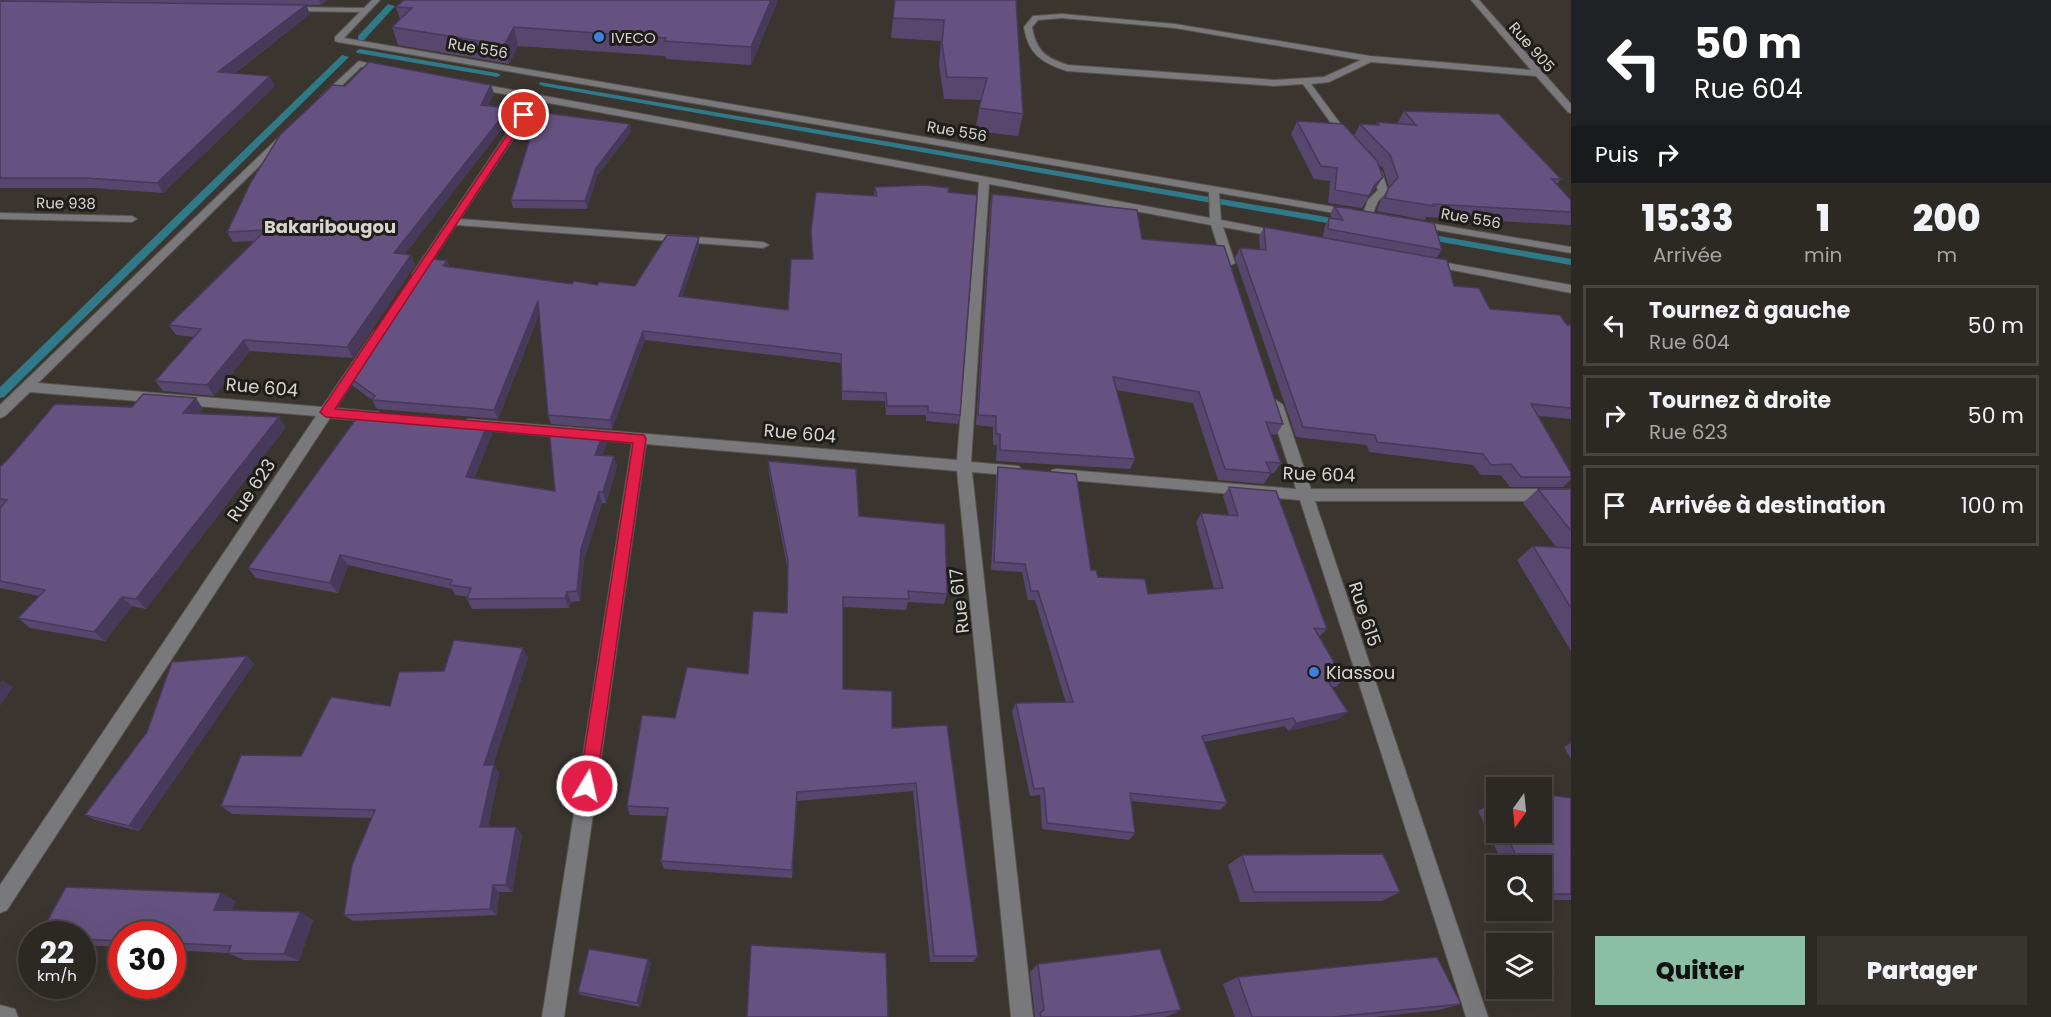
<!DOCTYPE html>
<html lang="fr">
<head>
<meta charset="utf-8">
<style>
  body { margin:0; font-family:Poppins,sans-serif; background:#383430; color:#f1f3f6; height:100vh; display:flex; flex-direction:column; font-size:22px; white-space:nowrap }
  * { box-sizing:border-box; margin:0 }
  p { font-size:20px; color:#a6a6a6 }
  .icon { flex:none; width:33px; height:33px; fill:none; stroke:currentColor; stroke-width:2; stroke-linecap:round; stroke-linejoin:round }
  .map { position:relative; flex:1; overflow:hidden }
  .drawer { display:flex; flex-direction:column; background:#2c2823; width:480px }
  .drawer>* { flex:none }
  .top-card { background:#202124; color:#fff; overflow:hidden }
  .needle { width:39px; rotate:195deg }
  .controls { position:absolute; left:1486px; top:777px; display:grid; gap:12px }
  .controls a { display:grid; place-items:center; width:66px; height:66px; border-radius:0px; background:#2c2823; box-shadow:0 6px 24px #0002,0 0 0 2px #484441; font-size:30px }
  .speed { position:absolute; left:18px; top:921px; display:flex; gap:12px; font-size:30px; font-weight:700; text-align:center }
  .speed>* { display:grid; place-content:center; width:78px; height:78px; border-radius:50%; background:#2c2823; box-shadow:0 6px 24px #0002,0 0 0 2px #484441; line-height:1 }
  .speed small { font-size:15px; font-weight:400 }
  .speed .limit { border:9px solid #d22; background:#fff; color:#111 }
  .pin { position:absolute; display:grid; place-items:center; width:51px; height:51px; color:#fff; margin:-26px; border:3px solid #fff; border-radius:50%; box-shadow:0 2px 6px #0007 }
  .me { position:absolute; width:66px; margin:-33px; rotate:9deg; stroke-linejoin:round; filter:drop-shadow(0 0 4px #0008) }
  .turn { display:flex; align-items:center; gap:21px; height:126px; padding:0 24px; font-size:27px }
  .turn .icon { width:78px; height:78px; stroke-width:2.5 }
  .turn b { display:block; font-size:42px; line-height:51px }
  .then { display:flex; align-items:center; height:57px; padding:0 24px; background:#0003; gap:12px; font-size:22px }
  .eta { display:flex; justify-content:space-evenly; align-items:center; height:102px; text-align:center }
  .eta b { font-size:36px; font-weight:800; line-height:42px }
  .button { display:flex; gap:12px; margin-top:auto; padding:12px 24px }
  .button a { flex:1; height:69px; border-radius:0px; background:#8abfa5; color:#111; font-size:24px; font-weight:800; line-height:69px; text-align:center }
  .button a+a { background:#383430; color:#f1f3f6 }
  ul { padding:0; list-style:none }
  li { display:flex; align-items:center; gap:18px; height:81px; margin:0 12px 9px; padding:0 12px; border:3px solid #484441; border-radius:0px }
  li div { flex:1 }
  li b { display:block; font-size:22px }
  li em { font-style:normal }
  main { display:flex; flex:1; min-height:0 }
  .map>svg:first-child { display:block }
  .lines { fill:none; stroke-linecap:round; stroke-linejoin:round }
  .stream { fill:#2f7989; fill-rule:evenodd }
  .minor-casing { stroke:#56524c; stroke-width:2 }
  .minor { fill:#79787b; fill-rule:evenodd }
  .wall { fill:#57476e }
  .shaded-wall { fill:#47395a }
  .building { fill:#655280; stroke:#47395a; stroke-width:1.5 }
  .route { fill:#e11d48; stroke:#92132f; stroke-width:1.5 }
  .shop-dot { fill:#3f7fe0; stroke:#1f1d1a; stroke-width:2 }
  .labels { text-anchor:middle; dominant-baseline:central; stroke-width:6; stroke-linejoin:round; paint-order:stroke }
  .far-poi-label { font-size:15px; fill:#d8d5d1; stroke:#1f1d1a; text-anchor:start }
  .far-street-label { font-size:15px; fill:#d8d5d1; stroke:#1f1d1a }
  .far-quarter-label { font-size:18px; font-weight:bold; fill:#d8d5d1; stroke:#1f1d1a }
  .street-label { font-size:18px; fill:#d8d5d1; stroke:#1f1d1a }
  .poi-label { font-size:18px; fill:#d8d5d1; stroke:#1f1d1a; text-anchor:start }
</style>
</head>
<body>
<main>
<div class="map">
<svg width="1571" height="1017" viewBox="0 0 1571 1017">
  <rect width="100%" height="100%" fill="#3a352f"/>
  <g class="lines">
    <path class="stream" d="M388 4 395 6 364 40H358V36Z
      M360 49 497 73 501 75 497 77 357 53 356 51Z
      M342 55 349 57 4 397 0 398V387Z
      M540 82 1344 220 1349 223 1344 226 543 86 539 84Z
      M1422 233 1571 259V265L1418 238 1417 236Z"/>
    <defs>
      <path id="minor" d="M372 0H380L344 38 1352 210 1357 213 1352 216 1219 193 1221 220 1283 232 1289 235 1283 238 1223 227 1235 263 1229 266 1223 263 1211 225 989 184 971 462 1018 466 1025 471 1018 476 972 472 1033 1017H1011L957 471 646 444 564 1017H542L632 443 468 429 461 424 468 419 957 460 979 182 538 101 460 219 763 242 769 245 763 248 456 225 422 276 418 278 412 274 530 99 471 88 469 86 474 83 1210 218 1209 192 338 42 335 41V37L360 12 288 11 284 9 288 7 364 8Z
        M1471 0H1479L1571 104V113L1568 112 1536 76 1371 62 1329 82 1311 84 1351 138 1346 141 1343 140 1303 84 1274 86 1067 71C1042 63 1028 54 1024 27L1033 16 1062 14 1175 24 1370 56 1531 70ZM1062 18 1175 28 1361 60 1324 77 1274 80 1068 65C1046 58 1036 51 1032 27L1038 20Z
        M359 61 390 69 386 72 361 67 326 101H320V97Z
        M281 135 289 137 38 383 322 407 374 331 378 330 384 334 336 408 379 412 386 417 379 422 330 418 7 910 0 913V885L316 416 30 392 5 416 0 418V405Z
        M1371 162 1382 172 1388 191 1378 201 1371 218 1367 219 1362 216 1368 200 1378 190 1372 173 1366 165Z
        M0 213 132 216 137 219 132 222 0 219Z
        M1417 221 1571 247V253L1413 226V222Z
        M1430 260 1571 285V293L1426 265 1424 263Z
        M1276 400 1283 405 1311 489H1571V501H1315L1488 1017H1466L1300 500 1057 479 1052 478 1050 474 1052 470 1057 469 1296 489 1269 405Z
        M0 1005 15 1009 18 1017H0Z"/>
    </defs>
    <use href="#minor" class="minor-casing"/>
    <use href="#minor" class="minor"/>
  </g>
  <path class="wall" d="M0 0H327L321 5H306L310 14 234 74 275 86 163 193 93 188H0Z
    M404 0H778L751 65 666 59 665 56 518 46 509 64 398 45 392 27 400 19 396 7Z
    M1016 0 1023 114 1018 136 975 131 981 100 944 99 939 65 941 41 891 38 893 18Z
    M491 85 494 94 488 105 509 108 511 117 405 254 411 255 415 265 353 358 250 351 214 396 163 391 155 381 194 337 176 335 169 325 254 241 233 242 227 232 345 86Z
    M1404 111 1561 179 1557 184 1571 200V225L1426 217 1425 220 1377 211 1380 202 1389 187 1383 168 1378 164 1383 177 1375 189 1369 196 1362 208 1328 203 1330 181 1314 179 1291 134 1297 121 1354 136 1360 124 1376 125 1377 122 1397 124Z
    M631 132 597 176 587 209 513 208 511 200Z
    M875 187 948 192 960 415 958 424 926 421V415H886L885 401 842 400 841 363 645 340 612 429 551 424 548 415 539 314 498 419 377 409 372 400 353 386 349 377 368 353 367 350 447 261 450 267 572 284 635 286 699 237V246L682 297 788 310 812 259 811 231 874 196Z
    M992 194 1142 239 1283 424 1276 435 1271 434 1281 463 1274 473H1271L1264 484 1218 480 1193 403 1116 390 1135 459 1130 469 996 461 997 445H993V427L976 425 990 204Z
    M1334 206 1442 250 1436 258 1323 237 1325 226 1329 218H1332L1330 214Z
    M1264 227 1454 286 1490 309 1571 325V419L1538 416 1571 473V479L1563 487H1510L1501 475H1481L1473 465 1369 452 1367 445 1296 437 1235 258 1240 248 1260 249 1259 237Z
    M132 407 203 409 199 414 286 427 146 609 132 606 105 641 30 628 18 618 39 596 0 588V467L9 458Z
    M492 434 474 478 555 491 607 443 602 455 614 456 617 467 606 503H602L584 560 580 601 571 602 569 608 472 609 467 599 468 597 455 595 452 589 348 565 338 593 256 578 248 568Z
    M768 461 859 516 947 594 944 604 908 602 906 610 843 607V689L892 728 947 725 978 956 973 962H930L913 791 797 801 792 878 664 869 661 861 667 816 630 815 627 806 675 718 748 674 787 613 788 571 769 473Z
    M998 467 1091 570 1098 577 1148 594 1214 589 1196 522 1201 513 1229 515 1223 496 1229 487 1327 629 1319 637 1344 679 1336 687H1332L1339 719 1288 731 1285 726 1204 742 1227 803 1220 810 1131 801 1135 833 1129 840 1042 829 1040 795 1030 796 1012 711 1016 703H1066L1035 600H1028L1022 572 991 570 996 476Z
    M1538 489H1571V651L1517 560 1533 546 1556 547 1523 503Z
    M523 648 528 658 493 765 499 773 488 827H516L522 835 512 892H499L497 915 353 921 344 915 372 818 232 814 221 806 301 756 390 706 444 671Z
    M247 656 254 664 139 831 96 820 85 815Z
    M1571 743V759L1564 747Z
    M1571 798V900H1542V866H1504L1478 811 1491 804 1497 805V832H1542Z
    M1242 855 1400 892 1382 901 1240 902 1228 865Z
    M236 901 232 910 300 912 313 920 299 961 244 960 228 953 172 950V934H122V947L82 945V934Z
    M648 959 651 963 640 1007 581 995 578 992Z
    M1038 964 1181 1010 1168 1016 1164 1017H1035L1030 972Z
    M1238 977 1461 1004 1439 1010 1374 1017H1235L1223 984Z"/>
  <path class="shaded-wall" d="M319 0H327L321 5Z
    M771 0H778L751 65V47Z
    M306 5 310 14 223 82 218 72Z
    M514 27 518 46 509 64 504 45Z
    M270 76 275 86 163 193 157 183Z
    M491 85 494 94 484 114 481 105Z
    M509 108 511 117 398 263 394 253Z
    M630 124 631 132 597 176 587 209 585 201 596 168Z
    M1383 177 1375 189 1369 196 1374 186Z
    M699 237V246L680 305 679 296Z
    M411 255 415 265 353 358 347 347Z
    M447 261 450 269 443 266Z
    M538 301 540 310 498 419 494 410Z
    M643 331 645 340 612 429 610 420Z
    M244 340 250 351 214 396 207 385Z
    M196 398 203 409 191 423 183 413Z
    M279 417 286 427 146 609 136 599Z
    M488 423 492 434 471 488 466 477Z
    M604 432 607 443 598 466 595 455Z
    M614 456 617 467 606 503 603 492Z
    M599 492 602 503 584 560 580 601 577 591 581 549Z
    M340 555 348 565 338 593 330 583Z
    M567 592 571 602 569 608 565 598Z
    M122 597 132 606 105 641 94 632Z
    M523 648 528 658 490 773 484 765Z
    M247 656 254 664 139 831 129 826Z
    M2 680 13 687 0 706V683Z
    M1348 712 1339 719 1288 731 1296 723Z
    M494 765 499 773 486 835 480 827Z
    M516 827 522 835 512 892 506 885Z
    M493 885 499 892 497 915 490 909Z
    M221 893 236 901 229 918 214 910Z
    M300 912 313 920 299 961 284 954Z
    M648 959 651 963 640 1007 637 1003Z"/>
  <path class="building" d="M404 0H771L751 47 664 41 666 38 514 27 504 45 392 27 412 8 396 7Z
    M895 0H1016L1023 114 979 108 987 78 947 77 942 43 944 20 893 18Z
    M0 1 306 5 218 72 270 76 157 183 86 178H0Z
    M369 62 491 85 481 105 509 108 394 253 411 255 347 347 244 340 207 385 155 381 201 329 169 325 266 230 227 232 251 182 280 135 333 85 345 86Z
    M1404 111 1499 114 1561 179H1552L1571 200V212L1433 204 1434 206 1385 198 1388 189 1398 177 1390 155 1360 124 1379 125 1377 122 1416 125Z
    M538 112 630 124 596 168 585 201 511 200Z
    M1297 121 1343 124 1377 161 1383 177 1374 186 1369 196 1335 190 1337 168 1321 166Z
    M925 185 949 188 948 192 977 195 960 415 928 412V406H887L886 393 842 391 841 354 643 331 610 420 548 415 538 301 494 410 372 400 375 396 349 377 371 350H367L428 258 447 261 443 266 572 284 574 281 597 285 599 282 635 286 667 235 699 237 679 296 788 310 791 259H813L811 231 816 192 877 196 875 187Z
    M992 194 1137 210 1142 239 1224 246 1283 424 1266 422 1281 463 1266 462 1271 473 1225 469 1199 392 1113 377 1135 459 1000 450V434H996V416L978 415Z
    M1334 206 1434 223 1442 250 1328 229 1329 218 1343 220Z
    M1264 227 1447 260 1454 286 1479 288 1490 309 1560 315 1567 325H1571V408L1531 404 1571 473V477H1521L1511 464 1491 465 1483 454 1377 442 1375 435 1303 427 1240 248 1266 250Z
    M143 394 196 398 183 413 279 417 136 599 122 597 94 632 18 618 45 590 0 581V508L7 500 0 499V467L9 458 55 404 132 407Z
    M361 412 488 423 466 477 555 491 549 428 604 432 595 455 614 456 603 492H599L581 549 577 591 567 592 565 598 467 599 471 588 450 585 452 580 340 555 330 583 248 568Z
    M768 461 856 469 859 516 945 524 947 594 908 591 909 599 843 597V689L892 691V728L947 725 978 956H934L916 783 797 792 792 870 661 861 668 808 627 806 642 715 675 718 687 667 748 674 753 611 787 613 788 561Z
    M998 467 1076 474 1091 570H1096L1098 577 1145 579 1148 594 1223 588 1201 513 1238 516 1229 487 1276 491 1327 629 1314 628 1344 679 1328 681 1348 712 1296 723 1293 718 1202 736 1227 803 1130 793 1135 833 1047 823 1044 788 1034 789 1016 703 1073 702 1038 591H1031L1025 564 994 562Z
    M1538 489H1571V531Z
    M1533 546 1571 548V608Z
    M454 640 523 648 484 765H494L480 827H516L506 885H493L490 909 344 915 352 865 375 810 221 806 241 755 301 756 331 697 390 706 399 672 444 671Z
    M247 656 129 826 85 815 147 732 172 662Z
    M1542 794 1571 798V894H1542V866H1521L1505 832H1542Z
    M1491 804 1497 805V816Z
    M1383 854 1400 892H1254L1242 855Z
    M66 887 221 893 214 910 300 912 284 954 228 953 231 946 172 943V934H122V941L82 939V934H40Z
    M751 945 886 953 888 1017H747Z
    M589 949 648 959 637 1003 578 992Z
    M1160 949 1181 1010 1129 1017H1041L1040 1013 1044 1010 1038 964Z
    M1437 957 1461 1004 1333 1017H1252L1238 977Z"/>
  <path class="route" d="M521 114 528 115 335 409 644 435 646 439 596 786 593 792 587 794 581 792 579 786 633 443 326 417 320 412Z"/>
  <g class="shop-dot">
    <circle cx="599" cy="37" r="6"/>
    <circle cx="1314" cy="672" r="6"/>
  </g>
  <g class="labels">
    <g class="far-poi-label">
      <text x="611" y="37">IVECO</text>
    </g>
    <g class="far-street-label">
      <text transform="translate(1532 47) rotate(49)">Rue 905</text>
      <text transform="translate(478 48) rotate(10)">Rue 556</text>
      <text transform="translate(957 131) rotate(10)">Rue 556</text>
      <text transform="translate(66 203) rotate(1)">Rue 938</text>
      <text transform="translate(1471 218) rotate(10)">Rue 556</text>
    </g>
    <g class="far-quarter-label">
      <text x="330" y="226">Bakaribougou</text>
    </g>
    <g class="street-label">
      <text transform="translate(262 387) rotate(5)">Rue 604</text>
      <text transform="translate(800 433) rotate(5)">Rue 604</text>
      <text transform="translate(1319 474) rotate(2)">Rue 604</text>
      <text transform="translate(251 490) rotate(-56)">Rue 623</text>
      <text transform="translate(959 601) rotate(-96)">Rue 617</text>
      <text transform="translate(1365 614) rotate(72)">Rue 615</text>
    </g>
    <g class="poi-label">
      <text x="1326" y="672">Kiassou</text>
    </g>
  </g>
</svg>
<div class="controls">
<a><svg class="needle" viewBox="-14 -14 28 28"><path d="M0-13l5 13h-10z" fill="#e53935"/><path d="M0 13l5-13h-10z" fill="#a6a6a6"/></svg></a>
<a><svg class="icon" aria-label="search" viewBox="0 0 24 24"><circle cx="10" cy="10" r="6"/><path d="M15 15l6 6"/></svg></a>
<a><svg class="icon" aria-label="layers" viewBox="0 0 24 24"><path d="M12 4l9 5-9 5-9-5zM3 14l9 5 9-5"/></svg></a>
</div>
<div class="speed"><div>22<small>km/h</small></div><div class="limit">30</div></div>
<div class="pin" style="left:524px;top:115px;background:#d93025"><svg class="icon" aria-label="arrive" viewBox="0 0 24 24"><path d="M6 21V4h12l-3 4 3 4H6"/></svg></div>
<svg class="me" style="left:587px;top:786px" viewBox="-20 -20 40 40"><circle r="17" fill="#e11d48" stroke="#fff" stroke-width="3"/><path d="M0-11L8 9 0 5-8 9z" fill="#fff"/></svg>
</div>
<section class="drawer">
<div class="top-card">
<div class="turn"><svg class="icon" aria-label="left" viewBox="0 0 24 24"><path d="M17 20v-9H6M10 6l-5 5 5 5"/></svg><div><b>50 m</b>Rue 604</div></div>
<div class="then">Puis<svg class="icon" aria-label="right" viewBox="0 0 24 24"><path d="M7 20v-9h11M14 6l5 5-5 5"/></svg></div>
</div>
<div class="eta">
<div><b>15:33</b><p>Arrivée</p></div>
<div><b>1</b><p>min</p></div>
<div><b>200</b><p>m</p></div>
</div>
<ul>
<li><svg class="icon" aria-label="left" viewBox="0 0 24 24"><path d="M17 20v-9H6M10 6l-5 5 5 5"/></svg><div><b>Tournez à gauche</b><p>Rue 604</p></div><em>50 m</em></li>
<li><svg class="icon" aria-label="right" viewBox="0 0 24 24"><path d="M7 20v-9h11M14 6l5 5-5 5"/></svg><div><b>Tournez à droite</b><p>Rue 623</p></div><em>50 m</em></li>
<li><svg class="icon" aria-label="arrive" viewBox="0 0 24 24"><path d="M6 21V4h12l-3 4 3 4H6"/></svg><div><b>Arrivée à destination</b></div><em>100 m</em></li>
</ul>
<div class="button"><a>Quitter</a><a>Partager</a></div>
</section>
</main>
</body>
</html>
